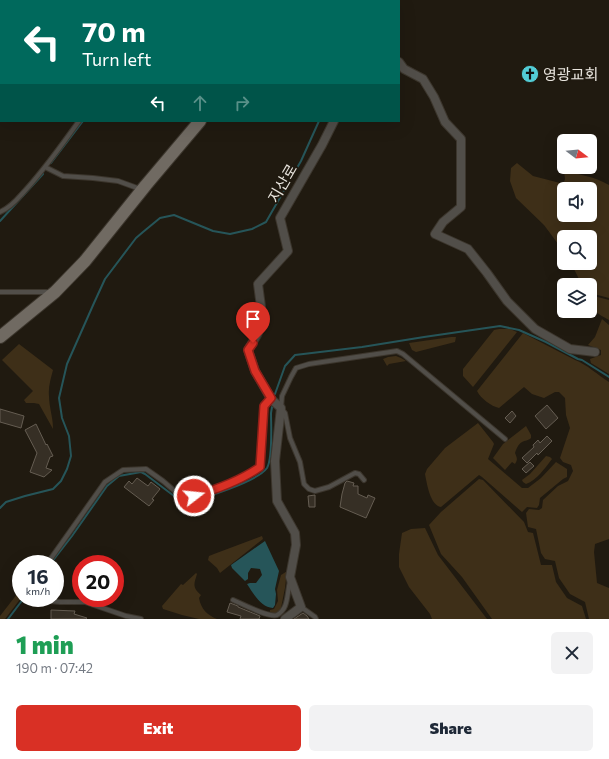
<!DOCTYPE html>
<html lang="en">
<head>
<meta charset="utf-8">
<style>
  body { margin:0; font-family:Commissioner,"Noto Sans KR",sans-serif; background:#f2f2f3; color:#1f2937; height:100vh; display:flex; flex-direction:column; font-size:15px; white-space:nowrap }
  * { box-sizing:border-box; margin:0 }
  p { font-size:13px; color:#747a83 }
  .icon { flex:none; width:22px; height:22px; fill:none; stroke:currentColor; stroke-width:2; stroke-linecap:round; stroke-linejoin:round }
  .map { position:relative; height:619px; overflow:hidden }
  .details { display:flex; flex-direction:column; background:#fff; flex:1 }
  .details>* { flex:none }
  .top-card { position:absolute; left:0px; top:0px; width:400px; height:122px; box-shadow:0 4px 16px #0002; background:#00695c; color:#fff; overflow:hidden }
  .needle { width:26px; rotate:106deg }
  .tools { position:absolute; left:557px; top:134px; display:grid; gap:8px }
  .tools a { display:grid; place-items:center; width:40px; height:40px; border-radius:6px; background:#fff; box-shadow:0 4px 16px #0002; font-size:20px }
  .speed { position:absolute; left:12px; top:555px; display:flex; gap:8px; font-size:20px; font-weight:700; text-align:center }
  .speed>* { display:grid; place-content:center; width:52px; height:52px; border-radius:50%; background:#fff; box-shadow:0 4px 16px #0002; line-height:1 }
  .speed small { font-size:10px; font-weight:400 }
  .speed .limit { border:6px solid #d22; background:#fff; color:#111 }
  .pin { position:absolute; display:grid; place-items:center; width:34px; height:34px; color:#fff; margin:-41px -17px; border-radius:50% 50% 50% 0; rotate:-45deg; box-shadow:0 0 4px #0007 }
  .pin .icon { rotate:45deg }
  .me { position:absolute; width:44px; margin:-22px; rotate:74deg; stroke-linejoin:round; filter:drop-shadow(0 0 3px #0008) }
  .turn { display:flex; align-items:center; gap:14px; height:84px; padding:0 16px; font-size:18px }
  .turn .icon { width:52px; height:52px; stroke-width:2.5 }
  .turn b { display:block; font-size:28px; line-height:34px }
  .lanes { display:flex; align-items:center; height:38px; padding:0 16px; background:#0003; justify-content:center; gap:20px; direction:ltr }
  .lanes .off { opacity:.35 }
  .round { display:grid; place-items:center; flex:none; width:42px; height:42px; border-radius:6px; background:#f2f2f3 }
  .headline { display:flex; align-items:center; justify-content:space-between; height:68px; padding:0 16px }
  h1 { font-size:24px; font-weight:800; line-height:30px; color:#1e9e55 }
  .button { display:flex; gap:8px; margin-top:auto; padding:8px 16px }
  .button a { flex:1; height:46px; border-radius:6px; background:#d93025; color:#fff; font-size:16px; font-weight:800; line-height:46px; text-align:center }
  .button a+a { background:#f2f2f3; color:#1f2937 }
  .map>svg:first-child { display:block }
  .green { fill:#3e2f18; fill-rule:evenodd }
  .water { fill:#265559 }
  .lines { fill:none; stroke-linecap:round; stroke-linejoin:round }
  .stream { stroke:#265559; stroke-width:2 }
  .building { fill:#362f25; stroke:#655d52 }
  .service-casing { stroke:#3c362d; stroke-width:6 }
  .minor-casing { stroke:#3c362d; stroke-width:10 }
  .secondary-casing { stroke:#3c362d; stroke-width:14 }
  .service { stroke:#514e49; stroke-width:4 }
  .minor { stroke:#514e49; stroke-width:8 }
  .secondary { stroke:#706a62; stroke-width:12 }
  .route-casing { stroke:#8d1f18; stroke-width:10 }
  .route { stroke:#d93025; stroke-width:7 }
  .labels { text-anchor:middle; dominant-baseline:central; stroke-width:4; stroke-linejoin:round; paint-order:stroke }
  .poi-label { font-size:15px; fill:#e9e5de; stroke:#201a10; text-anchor:start }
  .street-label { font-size:15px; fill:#e9e5de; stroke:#201a10 }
</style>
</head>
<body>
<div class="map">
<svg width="609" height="619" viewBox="0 0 609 619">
  <rect width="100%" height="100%" fill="#201a10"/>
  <path class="green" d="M0 0H39L40 1H1V78H0Z
    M517 163 533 176 560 183 564 182 565 179 564 171C579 174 595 177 609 185V298L590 293V285H582L571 263H590V237H564V252L544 225 516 198 510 181 511 168ZM564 189H590V215H564Z
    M590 295 609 300V320C597 313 590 311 590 295Z
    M602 319 609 325V374L591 363 590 359 601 355V350L588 345 595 337Z
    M499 329H510L517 332 473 387 463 376V369L494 330Z
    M523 333 575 360C586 364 598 375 609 382V539L595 544 594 552 597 583 609 588V619H589L585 602 570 594 559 578 555 561 545 559 541 553 536 529 528 527 526 513 529 509 539 510 542 508 543 500 558 486 568 481 573 471 571 465 563 462 560 458 570 428 566 415 565 398 559 392H555L544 398 532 394 524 387 499 408C491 406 481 399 477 391Z
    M451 337H456L455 342 416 352 412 350 409 343Z
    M19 344 53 370C51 378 48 387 49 396 49 407 53 417 53 429L39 404 34 403H26L24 400 33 391 2 360Z
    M396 356 401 358 406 361 389 364 387 366 383 359 388 357Z
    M478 423 493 442 494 444 488 459 522 488H528L541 478 556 462 567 469V477L563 479 540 498 539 505 537 508 527 507 522 512 482 477 479 475 441 507C430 505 427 484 425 474L427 469 445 448Z
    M526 426 531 435V438C528 441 525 440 522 442 518 444 516 450 515 453 517 458 518 459 515 464L512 462 505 470 493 458 503 444Z
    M546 456 550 457 552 459C545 468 537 480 526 484L523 482 522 480 530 474Z
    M479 479 483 480 524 522 528 532 533 533 541 565H552L556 582 567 598 582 606 586 619H492L462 577 441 554 429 525 441 512Z
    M425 528 438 555 487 619H432L430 614 409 587 399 567V554L402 533 411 529Z
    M262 536 263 539 220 573 217 568 208 560 209 556 214 554Z
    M289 570 286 579 285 588 281 608 280 611 276 614 270 613V610L274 609 278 601 277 590 281 575Z
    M196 573 197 574C194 584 192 587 201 595L199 598C201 609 207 615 217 619H199L182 615 163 609 162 606 181 584 183 585Z
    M21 589V598L5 619H0V616Z"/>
  <path class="water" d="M265 541 279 571 275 589 276 594 275 605 273 608C261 608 253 593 247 584L250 583H256L262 575 260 569 251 568 248 573V579L245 581 232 568 231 565Z"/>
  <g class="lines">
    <path class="stream" d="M62 0 63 1
      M371 1 372 0
      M51 163 83 121
      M0 221 43 174
      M275 394 285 366 295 355 362 347 424 337 500 326 519 330 546 342 578 359 582 360 609 377
      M0 508 6 502 25 496 53 489 61 481 67 469 71 456 69 436 62 418 59 398 67 364 94 303 105 279 136 238 143 232 160 218 174 215 213 231 230 234 252 229 266 222 301 161 319 121
      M51 563 72 536 107 486 119 476 141 472 145 474 174 496 186 503C203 498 257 482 267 468 273 458 271 426 271 413L272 407
      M8 619 24 598"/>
  </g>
  <path class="building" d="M547 405 558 418 546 429 535 416Z
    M0 409 24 416 21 428 0 422Z
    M512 411 516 416 510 423 505 418Z
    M36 424 46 445 47 444 53 456 50 457 46 468 52 470 44 477 30 472 37 453 25 430Z
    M547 436 552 441 538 455 537 453 527 463 522 458 534 447 533 445 538 440 540 443Z
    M530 462 534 466 526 473 522 469Z
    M137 478 148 486 151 482 160 489 152 499 154 500 149 506 124 487 129 481 132 484Z
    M347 481 354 483 353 486H358V494L367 498 368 495 375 498 366 518 340 507 342 494 345 483Z
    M315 495V507H309L308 496Z
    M230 603 238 606V607L260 616 259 619H240L241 616 227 612Z
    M51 610 75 611 74 614 87 618 86 619H51Z
    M303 613 307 616 309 619H294Z"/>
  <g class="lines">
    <defs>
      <path id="service" d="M56 0 57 1
        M45 167 63 176 93 178 118 181 140 189
        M0 212C9 208 15 202 21 195 43 172 61 146 79 121
        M0 292H50
        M364 480 359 474 355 473 329 487 315 491 309 489 304 484 300 462 290 438 285 413 281 408 282 396 291 377 296 368 309 364 397 351 403 354 505 439
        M47 564 105 482 123 470 146 469 163 481 177 493 194 496 217 490 249 475 261 467 264 406 271 399
        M39 598 40 600 60 602H85L126 616 141 619
        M233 600C242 604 269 618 277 615 280 614 284 609 285 606 288 599 288 589 290 581
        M301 607 315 617 316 619"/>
      <path id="minor" d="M399 62 404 69 423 79 434 97 445 122 461 139V207L443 222 435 234 468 249 487 273 507 301 535 329 570 349 595 352
        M285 619 301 607 290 577 296 545 295 533 277 501 275 461 281 408 271 399 255 371 248 350 257 335 263 322 258 284 288 251 280 218 322 145 334 121"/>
      <path id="secondary" d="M322 1 323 0
        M0 337 55 292 85 261 146 185 200 121"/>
    </defs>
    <use href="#service" class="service-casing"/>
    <use href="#minor" class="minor-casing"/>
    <use href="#secondary" class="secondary-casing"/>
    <use href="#service" class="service"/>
    <use href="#minor" class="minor"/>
    <use href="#secondary" class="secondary"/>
  </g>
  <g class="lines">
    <defs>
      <path id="route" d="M194 496C218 489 240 481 260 467L264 406 271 398 255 371 248 350 253 343"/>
    </defs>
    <use href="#route" class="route-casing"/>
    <use href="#route" class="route"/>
  </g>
  <defs>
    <symbol id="church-disc" viewBox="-11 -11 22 22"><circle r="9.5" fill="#52ccd6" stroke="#201a10"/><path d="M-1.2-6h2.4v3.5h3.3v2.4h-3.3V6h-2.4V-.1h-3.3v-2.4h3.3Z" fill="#111"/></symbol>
  </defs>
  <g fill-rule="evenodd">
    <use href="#church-disc" x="520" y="64" width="20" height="20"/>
  </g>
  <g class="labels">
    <g class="poi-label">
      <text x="543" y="74">영광교회</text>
    </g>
    <g class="street-label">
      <text transform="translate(282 183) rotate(-60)">지산로</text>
    </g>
  </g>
</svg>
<div class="tools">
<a><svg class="needle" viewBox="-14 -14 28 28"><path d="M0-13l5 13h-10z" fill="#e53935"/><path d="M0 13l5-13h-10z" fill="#747a83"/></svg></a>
<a><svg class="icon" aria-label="sound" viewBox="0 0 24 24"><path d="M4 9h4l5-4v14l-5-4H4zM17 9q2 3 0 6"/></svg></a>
<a><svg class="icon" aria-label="search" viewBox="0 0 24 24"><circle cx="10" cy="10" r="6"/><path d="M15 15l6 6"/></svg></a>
<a><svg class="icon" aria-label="layers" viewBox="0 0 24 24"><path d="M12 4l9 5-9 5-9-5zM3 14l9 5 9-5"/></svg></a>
</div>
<div class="speed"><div>16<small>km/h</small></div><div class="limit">20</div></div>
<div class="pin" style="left:253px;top:343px;background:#d93025"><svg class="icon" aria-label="arrive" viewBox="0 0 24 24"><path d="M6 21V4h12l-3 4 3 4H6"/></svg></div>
<svg class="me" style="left:194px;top:496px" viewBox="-20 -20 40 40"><circle r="17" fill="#d93025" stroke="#fff" stroke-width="3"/><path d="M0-11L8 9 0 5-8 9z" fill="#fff"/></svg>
<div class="top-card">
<div class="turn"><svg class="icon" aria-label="left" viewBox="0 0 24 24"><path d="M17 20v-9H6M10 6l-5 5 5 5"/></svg><div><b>70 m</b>Turn left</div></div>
<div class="lanes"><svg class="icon" aria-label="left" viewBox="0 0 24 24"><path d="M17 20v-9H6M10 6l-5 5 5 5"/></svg><svg class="icon off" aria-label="ahead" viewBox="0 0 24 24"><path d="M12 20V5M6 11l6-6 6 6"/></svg><svg class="icon off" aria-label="right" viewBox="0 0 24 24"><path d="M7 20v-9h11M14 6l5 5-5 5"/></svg></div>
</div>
</div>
<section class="details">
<div class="headline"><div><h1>1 min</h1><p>190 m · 07:42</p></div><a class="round"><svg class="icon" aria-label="close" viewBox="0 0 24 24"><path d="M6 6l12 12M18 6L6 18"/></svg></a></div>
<div class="button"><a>Exit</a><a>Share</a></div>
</section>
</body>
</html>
